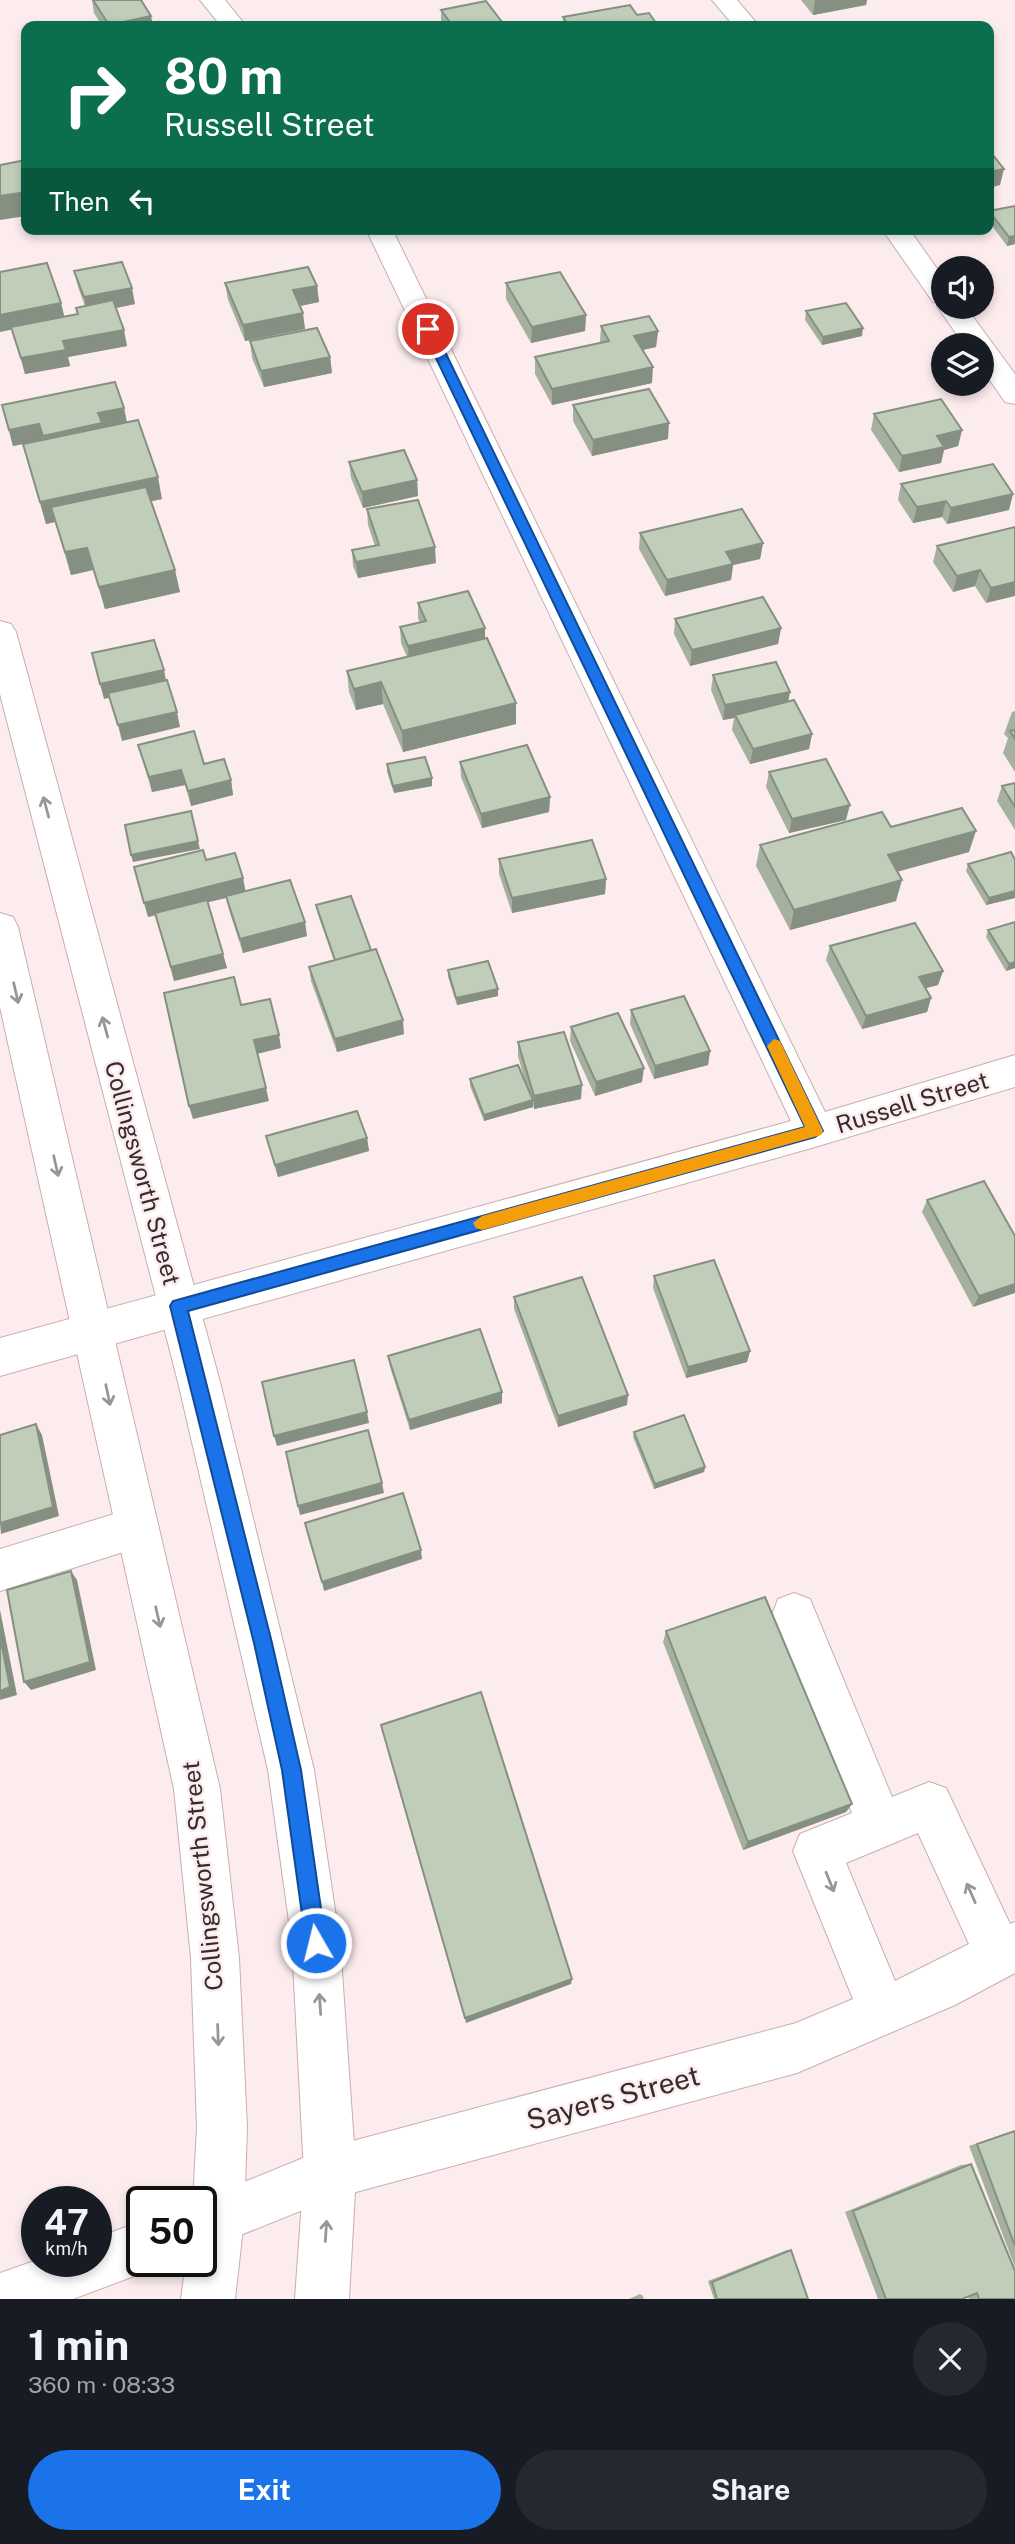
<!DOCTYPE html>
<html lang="en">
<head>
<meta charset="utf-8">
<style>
  body { margin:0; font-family:"Public Sans",sans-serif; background:#242831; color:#f1f3f6; height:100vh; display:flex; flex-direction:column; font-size:26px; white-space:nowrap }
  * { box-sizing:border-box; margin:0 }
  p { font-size:23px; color:#9ea1a6 }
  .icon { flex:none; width:38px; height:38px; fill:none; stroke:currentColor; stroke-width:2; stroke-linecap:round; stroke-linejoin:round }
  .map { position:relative; height:2299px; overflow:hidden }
  .sheet { display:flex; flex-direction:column; background:#171b24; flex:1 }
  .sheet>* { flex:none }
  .hud { position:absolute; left:21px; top:21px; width:973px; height:214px; border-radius:14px; box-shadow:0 4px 10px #0003; background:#0b6e4f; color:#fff; overflow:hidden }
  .fabs { position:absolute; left:931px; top:256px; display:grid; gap:14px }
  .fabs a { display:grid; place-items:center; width:63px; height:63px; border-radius:50%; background:#171b24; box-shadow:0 4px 10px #0003; font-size:35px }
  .speed { position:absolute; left:21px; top:2186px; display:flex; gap:14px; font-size:35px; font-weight:700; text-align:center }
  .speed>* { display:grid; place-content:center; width:91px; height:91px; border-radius:50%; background:#171b24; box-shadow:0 4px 10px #0003; line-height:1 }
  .speed small { font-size:18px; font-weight:400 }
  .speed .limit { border:4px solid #111; border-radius:10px; background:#fff; color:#111 }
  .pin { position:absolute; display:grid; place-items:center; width:60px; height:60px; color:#fff; margin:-30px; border:4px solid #fff; border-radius:50%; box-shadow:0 2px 7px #0007 }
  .me { position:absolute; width:77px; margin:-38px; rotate:352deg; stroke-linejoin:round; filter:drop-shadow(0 0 5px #0008) }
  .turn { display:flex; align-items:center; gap:24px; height:147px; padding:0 28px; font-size:32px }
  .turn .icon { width:91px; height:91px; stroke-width:2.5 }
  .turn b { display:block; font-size:49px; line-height:60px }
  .then { display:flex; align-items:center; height:66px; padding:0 28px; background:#0003; gap:14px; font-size:26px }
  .round { display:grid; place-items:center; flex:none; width:74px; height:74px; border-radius:37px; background:#242831 }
  .head { display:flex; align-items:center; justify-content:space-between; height:119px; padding:0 28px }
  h1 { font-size:42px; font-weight:700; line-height:52px }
  .primary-button { display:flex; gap:14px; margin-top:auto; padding:14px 28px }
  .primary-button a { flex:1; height:80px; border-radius:42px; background:#1a73e8; color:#fff; font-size:28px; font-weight:700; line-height:80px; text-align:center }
  .primary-button a+a { background:#242831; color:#f1f3f6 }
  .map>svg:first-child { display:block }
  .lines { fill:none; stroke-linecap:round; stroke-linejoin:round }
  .minor-casing { stroke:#c8aeb1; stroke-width:2 }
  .major-casing { stroke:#c8aeb1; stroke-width:2 }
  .minor { fill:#fff; fill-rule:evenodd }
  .major { fill:#fff; fill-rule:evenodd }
  .wall { fill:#a5b09f }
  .shaded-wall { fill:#869082 }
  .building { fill:#c0cdb9; stroke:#869082; stroke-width:2 }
  .oneway { stroke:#9a9696 }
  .route { fill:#1a73e8; stroke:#114b97; stroke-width:2 }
  .slow { fill:#f59e0b }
  .labels { text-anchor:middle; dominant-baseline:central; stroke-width:5; stroke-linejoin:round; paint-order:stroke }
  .street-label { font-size:24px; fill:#362c2e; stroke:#fdecee }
  .near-street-label { font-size:28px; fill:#362c2e; stroke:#fdecee }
</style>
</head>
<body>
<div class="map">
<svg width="1015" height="2299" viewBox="0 0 1015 2299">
  <rect width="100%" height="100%" fill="#fdecee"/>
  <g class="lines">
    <defs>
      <path id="minor" d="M200 0H225L246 26H221Z
        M712 0H737L759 26H734Z
        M366 229H392L825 1112 1015 1055V1087L815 1147 0 1376V1338L791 1121Z
        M882 229H909L943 277V306H965L1015 374V404L1005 402 982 369V345H964L937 306 939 303 933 302Z
        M137 1507 152 1513 159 1528 152 1543 0 1591V1549Z
        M794 1593 810 1599 892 1797 929 1782 946 1788 1010 1924 1015 1922V1973L955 2005 797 2073 330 2199 201 2251V2202H195L330 2147 796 2023 853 1999 793 1851 800 1834 852 1813 772 1615 778 1599ZM918 1833 969 1944 895 1981 846 1863Z
        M142 2221V2261H162L161 2266 73 2299H0V2273L37 2260 96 2261V2238Z"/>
      <path id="major" d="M0 621 11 624 16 632 220 1382 314 1770 340 1943 356 2173 349 2299H295L304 2173 292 1943 268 1770 178 1382 0 694Z
        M0 913 13 917 18 927 220 1789 239 1958 247 2127 244 2219 235 2299H181L186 2261H201V2202H193L197 2127 191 1958 174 1789 0 1007Z"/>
    </defs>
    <use href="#minor" class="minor-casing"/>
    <use href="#major" class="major-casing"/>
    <use href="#minor" class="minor"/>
    <use href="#major" class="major"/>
  </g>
  <path class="wall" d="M92 0H141L153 26H102L94 13Z
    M801 0H867L866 5 813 15Z
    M441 10 505 26H441Z
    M637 15 658 26H563V17Z
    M1015 206V244L1007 246 989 222V211Z
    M74 271 135 304 116 308 127 346 68 357 70 366 25 374 12 329 61 303 64 317 77 314 76 308 85 306 78 287Z
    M225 283 317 286 319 302 300 306 305 329 245 341 228 300Z
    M506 283 586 315 585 331 531 343 506 299Z
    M806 311 862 336 822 345 805 320Z
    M601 326 658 331 656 347 643 350 652 383 552 405 535 374V357L600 343Z
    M250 341 330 357 332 373 264 387 252 358Z
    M2 405 124 408 127 422 162 499 151 501 180 592 105 609 93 570 71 575 55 522 46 524 23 444 13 446Z
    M573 405 668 439 592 456 573 421Z
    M874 414 962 430 958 446 944 450 941 463 899 472 871 430Z
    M349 462 417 480 418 496 363 508 351 478Z
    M901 484 1009 510 947 524 942 517 913 523 898 500Z
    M367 509 436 563 358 578 353 566 352 550 375 546 368 525Z
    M1015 527 986 603 975 586 953 592 933 562 937 546Z
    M640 533 763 543 760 559 733 565 731 580 665 596 639 549Z
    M418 603 485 638 516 724 403 752 383 704 356 710 349 692 347 671 407 657 401 643 400 627 420 623 418 618Z
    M675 619 781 628 778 644 690 666 674 634Z
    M713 675 790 692 788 701 812 734 809 749 750 764 732 730 734 718 723 720 711 690Z
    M1015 711V772L1003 753 1008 738 1004 734 1012 712Z
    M138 745 204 764 231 780 233 795 191 806 185 785 152 792Z
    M460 762 550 797 549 812 482 828 461 777Z
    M387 764 432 778V786L394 793 387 772Z
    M769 772 846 820 789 833 766 787Z
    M1015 783V830L997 801 1002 786Z
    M891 827 969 852 897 871 896 901 790 930 756 866 760 845Z
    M499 859 606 879 605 894 512 913 499 874Z
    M206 860 246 891 307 936 243 953 229 910 226 898 207 902 227 968 174 981 155 915 148 917Z
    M1015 860V898L986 905 966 871 968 864Z
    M316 905 371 950 404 1034 337 1052 311 981 309 967 334 960 317 912Z
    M1015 922V968L1006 971 986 937 988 930Z
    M830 946 943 971 938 985 926 988 931 998 927 1012 862 1029 826 960Z
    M448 970 498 996 457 1005 448 977Z
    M631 1010 710 1051 708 1065 654 1079 630 1024Z
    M571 1027 642 1082 595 1096 570 1041Z
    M518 1042 581 1099 534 1109 533 1104V1107L484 1121 470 1086V1079L527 1088 518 1056Z
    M266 1136 367 1138 369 1151 278 1177Z
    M927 1200 1015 1236 973 1307 922 1212Z
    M654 1276 750 1351 747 1362 686 1378 653 1288Z
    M514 1297 627 1405 558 1427 514 1309Z
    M388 1356 502 1392V1403L410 1430 390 1367Z
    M634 1432 705 1467 704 1472 654 1489 633 1437Z
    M666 1631 852 1804 846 1812 743 1850 663 1642Z
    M1015 2130V2267L969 2146Z
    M971 2164 1015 2299H969L968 2296 962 2299H878L845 2212 961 2165Z
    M787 2250H791L808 2299H714L708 2281Z
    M640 2294 643 2296 644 2299H629Z"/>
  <path class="shaded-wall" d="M815 0H867L866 5 813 15Z
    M151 16 153 26H109V25Z
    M1004 169 1000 185 989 188V172Z
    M26 192V216L0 220V196Z
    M1015 236V244L1007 246 1009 237Z
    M317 286 319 302 295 307 293 290Z
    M132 288 135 304 87 314 84 297Z
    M61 303 65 319 0 332V315Z
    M303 313 305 329 245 341 243 325Z
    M586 315 585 331 531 343 532 327Z
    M863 328 862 336 822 345 823 337Z
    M124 330 127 346 68 357 70 366 25 374 21 358 63 341Z
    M658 331 656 347 633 352 634 336Z
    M330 357 332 373 264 387 261 371Z
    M653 367 652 383 552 405V389Z
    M124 408 127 424 47 452 43 436 98 413Z
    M669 423 668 439 592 456 593 440Z
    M39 424 43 440 13 446 9 430Z
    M962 430 958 446 944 450 941 463 899 472 902 456 937 436Z
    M158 477 162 499 56 522 51 507 55 522 46 524 40 502Z
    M417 480 418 496 363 508 362 492Z
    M1013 494 1009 510 947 524 951 508Z
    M946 501 942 517 913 523 917 507Z
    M763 543 760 559 733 565 731 580 665 596 667 580 726 552Z
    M435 547 436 563 358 578 356 562Z
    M87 548 93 570 71 575 65 552Z
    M175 570 180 592 105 609 99 587Z
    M980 570 975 586 953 592 957 576Z
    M1015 582V596L986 603 991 588Z
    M485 628V644L409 662 408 646Z
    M781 628 778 644 690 666 692 650Z
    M164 670 167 685 104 699 100 684Z
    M381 682 383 704 356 710 354 689Z
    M790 692 787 707 735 715 734 718 723 720 725 705Z
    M516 703V724L403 752 402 731Z
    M177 712 180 727 122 741 118 725Z
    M812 734 809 749 750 764 753 749Z
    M181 770 185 785 152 792 149 777Z
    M432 778V786L394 793 393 786Z
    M231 780 233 795 191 806 188 791Z
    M550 797 549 812 482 828 481 814Z
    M850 805 846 820 789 833 792 819Z
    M976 831 969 852 882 876 888 855Z
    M198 841 200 849 133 862 131 855Z
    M243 878 246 893 148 917 144 903Z
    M606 879 605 894 512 913V898Z
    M902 880 896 901 790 930 794 910Z
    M1015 891V898L986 905 989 898Z
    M305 922 307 936 243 953 240 939Z
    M223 954 227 968 174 981 171 967Z
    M1015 962V968L1006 971 1009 964Z
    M943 971 938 985 915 991 919 977Z
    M498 989V996L457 1005 456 998Z
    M931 998 927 1012 862 1029 866 1016Z
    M403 1020 404 1034 337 1052 335 1039Z
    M279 1035 281 1048 257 1054 254 1040Z
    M710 1051 708 1065 654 1079 655 1066Z
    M644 1068 642 1082 595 1096 596 1082Z
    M582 1085 581 1099 534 1109V1096Z
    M266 1088 269 1101 193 1119 189 1106Z
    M533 1100V1107L484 1121V1115Z
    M367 1138 369 1151 278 1177 275 1165Z
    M1015 1284V1293L973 1307 979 1296Z
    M750 1351 747 1362 686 1378 688 1367Z
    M502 1392V1403L410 1430 409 1420Z
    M628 1395 627 1405 558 1427V1416Z
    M367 1412 369 1423 277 1446 274 1436Z
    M36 1424 42 1435 59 1516 1 1534 0 1523Z
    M705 1467 704 1472 654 1489 655 1484Z
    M382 1483 384 1493 300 1515 298 1506Z
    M421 1550 422 1559 324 1591 322 1582Z
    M71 1571 77 1580 96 1670 31 1690 24 1682Z
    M0 1610 17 1695 0 1700Z
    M852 1804 846 1812 743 1850 748 1842Z
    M572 1979 571 1984 466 2023 465 2018Z"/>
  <path class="building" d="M93 0H141L151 16 109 25Z
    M486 1 505 26H453L441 10Z
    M630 5 637 15 649 13 658 26H569L563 17Z
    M989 150 1004 169 989 172Z
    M26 160V192L0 196V165Z
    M1015 206V236L1009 237 989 211Z
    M122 262 132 288 84 297 74 271Z
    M47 263 61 303 0 315V272Z
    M308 267 317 286 293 290 303 313 243 325 225 283Z
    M560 272 586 315 532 327 506 283Z
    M113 300 124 330 63 341 66 350 21 358 11 327 78 314 76 308Z
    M846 303 863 328 823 337 806 311Z
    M649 316 658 331 634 336 653 367 552 389 535 357 609 341 601 326Z
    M317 328 330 357 261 371 250 341Z
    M115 382 124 408 98 413 102 423 43 436 39 424 9 430 2 405Z
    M649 389 669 423 593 440 573 405Z
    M941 399 962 430 937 436 944 447 902 456 874 414Z
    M138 420 158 477 40 502 23 444Z
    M404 450 417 480 362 492 349 462Z
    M993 464 1013 494 951 508 946 501 917 507 901 484Z
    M146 487 175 570 99 587 87 548 65 552 51 507Z
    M418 500 435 547 356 562 352 550 379 545 367 509Z
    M742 509 763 543 726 552 733 564 667 580 640 533Z
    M1015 527V582L991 588 980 570 957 576 937 546Z
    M468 591 485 628 408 646 400 627 426 621 418 603Z
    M763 597 781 628 692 650 675 619Z
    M487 638 516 703 402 731 381 682 354 689 347 671Z
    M154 640 164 670 100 684 92 653Z
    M776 662 790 692 725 705 713 675Z
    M167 680 177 712 118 725 108 693Z
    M794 700 812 734 753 749 735 715Z
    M1015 730V739L1010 731Z
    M194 731 204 764 224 759 231 780 188 791 181 770 149 777 138 745Z
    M527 745 550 797 481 814 460 762Z
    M425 757 432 778 393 786 387 764Z
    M826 759 850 805 792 819 769 772Z
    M1015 783V807L1002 786Z
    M962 808 976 831 888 855 902 880 794 910 760 845 882 812 891 827Z
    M191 811 198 841 131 855 125 825Z
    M592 840 606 879 512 898 499 859Z
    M203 850 206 860 235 853 243 878 144 903 134 867Z
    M1011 852 1015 860V891L989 898 968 864Z
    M290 880 305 922 240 939 226 896Z
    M351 896 371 950 335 960 316 905Z
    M207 900 223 954 171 967 155 913Z
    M1015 922V962L1009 964 988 930Z
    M915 923 943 971 919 977 931 998 866 1016 830 946Z
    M376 949 403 1020 335 1039 309 967Z
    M488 961 498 989 456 998 448 970Z
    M234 977 241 1005 270 999 279 1035 254 1040 266 1088 189 1106 164 993Z
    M684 996 710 1051 655 1066 631 1010Z
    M618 1013 644 1068 596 1082 571 1027Z
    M564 1032 582 1085 534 1096 518 1042Z
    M518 1065 533 1100 484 1115 470 1079Z
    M357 1111 367 1138 275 1165 266 1136Z
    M984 1181 1015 1236V1284L979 1296 927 1200Z
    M714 1260 750 1351 688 1367 654 1276Z
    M582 1277 628 1395 558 1416 514 1297Z
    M480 1329 502 1392 409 1420 388 1356Z
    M354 1360 367 1412 274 1436 262 1382Z
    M684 1415 705 1467 655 1484 634 1432Z
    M36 1424 53 1507 0 1523V1435Z
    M368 1430 382 1483 298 1506 286 1452Z
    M403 1493 421 1550 322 1582 305 1523Z
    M71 1571 90 1662 24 1682 7 1590Z
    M765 1597 852 1804 748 1842 666 1631Z
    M0 1637 10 1687 0 1691Z
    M481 1692 572 1979 465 2018 381 1725Z
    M1015 2131V2246L977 2144Z
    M971 2164 1015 2271V2299H979L977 2293 962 2299H886L853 2211Z
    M791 2250 808 2299H717L712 2282Z"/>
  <defs><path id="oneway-shaft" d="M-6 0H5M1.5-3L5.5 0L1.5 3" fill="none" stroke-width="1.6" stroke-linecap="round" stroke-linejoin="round" transform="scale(1.75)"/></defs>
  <g class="oneway">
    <use href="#oneway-shaft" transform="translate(46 807) rotate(-105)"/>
    <use href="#oneway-shaft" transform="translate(16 993) rotate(77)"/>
    <use href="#oneway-shaft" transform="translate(105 1027) rotate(-105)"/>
    <use href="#oneway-shaft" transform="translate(56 1166) rotate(77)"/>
    <use href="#oneway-shaft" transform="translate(108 1395) rotate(78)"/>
    <use href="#oneway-shaft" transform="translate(158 1617) rotate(77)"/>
    <use href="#oneway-shaft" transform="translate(830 1882) rotate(68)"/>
    <use href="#oneway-shaft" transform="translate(971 1893) rotate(-114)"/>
    <use href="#oneway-shaft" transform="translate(320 2004) rotate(-94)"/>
    <use href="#oneway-shaft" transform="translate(218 2035) rotate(88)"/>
    <use href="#oneway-shaft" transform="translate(326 2231) rotate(-86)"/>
  </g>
  <path class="route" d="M428 326 434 329 823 1131 815 1137 188 1311 272 1643 301 1770 326 1943 323 1950 316 1953 309 1950 306 1943 282 1770 254 1643 170 1306 173 1301 805 1127 422 329Z"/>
  <path class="slow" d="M774 1039 780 1041 823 1131 821 1135 482 1230 476 1228 473 1223 482 1216 805 1127 767 1046Z"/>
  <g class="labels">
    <g class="street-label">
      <text transform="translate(912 1102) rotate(-17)">Russell Street</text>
      <text transform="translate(143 1173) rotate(75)">Collingsworth Street</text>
      <text transform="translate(202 1876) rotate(-96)">Collingsworth Street</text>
    </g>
    <g class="near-street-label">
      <text transform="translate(613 2097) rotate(-15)">Sayers Street</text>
    </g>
  </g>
</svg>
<div class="fabs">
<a><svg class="icon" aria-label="sound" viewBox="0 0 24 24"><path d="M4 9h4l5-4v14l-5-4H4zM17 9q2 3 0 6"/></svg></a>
<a><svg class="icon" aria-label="layers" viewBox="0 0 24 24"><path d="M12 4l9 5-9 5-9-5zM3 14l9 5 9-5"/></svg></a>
</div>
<div class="speed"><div>47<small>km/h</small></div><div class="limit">50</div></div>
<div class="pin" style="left:428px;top:329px;background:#d93025"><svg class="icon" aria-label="arrive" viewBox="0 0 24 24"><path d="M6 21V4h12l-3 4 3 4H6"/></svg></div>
<svg class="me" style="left:316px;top:1943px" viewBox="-20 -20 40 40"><circle r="17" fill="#1a73e8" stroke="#fff" stroke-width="3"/><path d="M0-11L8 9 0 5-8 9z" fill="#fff"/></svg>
<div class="hud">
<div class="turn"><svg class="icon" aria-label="right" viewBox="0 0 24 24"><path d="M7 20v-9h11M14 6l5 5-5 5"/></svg><div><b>80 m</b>Russell Street</div></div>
<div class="then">Then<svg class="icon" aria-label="left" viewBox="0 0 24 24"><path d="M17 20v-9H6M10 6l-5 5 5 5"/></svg></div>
</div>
</div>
<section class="sheet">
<div class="head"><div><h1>1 min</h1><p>360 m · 08:33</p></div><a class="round"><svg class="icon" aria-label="close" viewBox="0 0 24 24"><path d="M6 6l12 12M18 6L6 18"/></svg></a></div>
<div class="primary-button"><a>Exit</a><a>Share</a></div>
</section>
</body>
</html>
